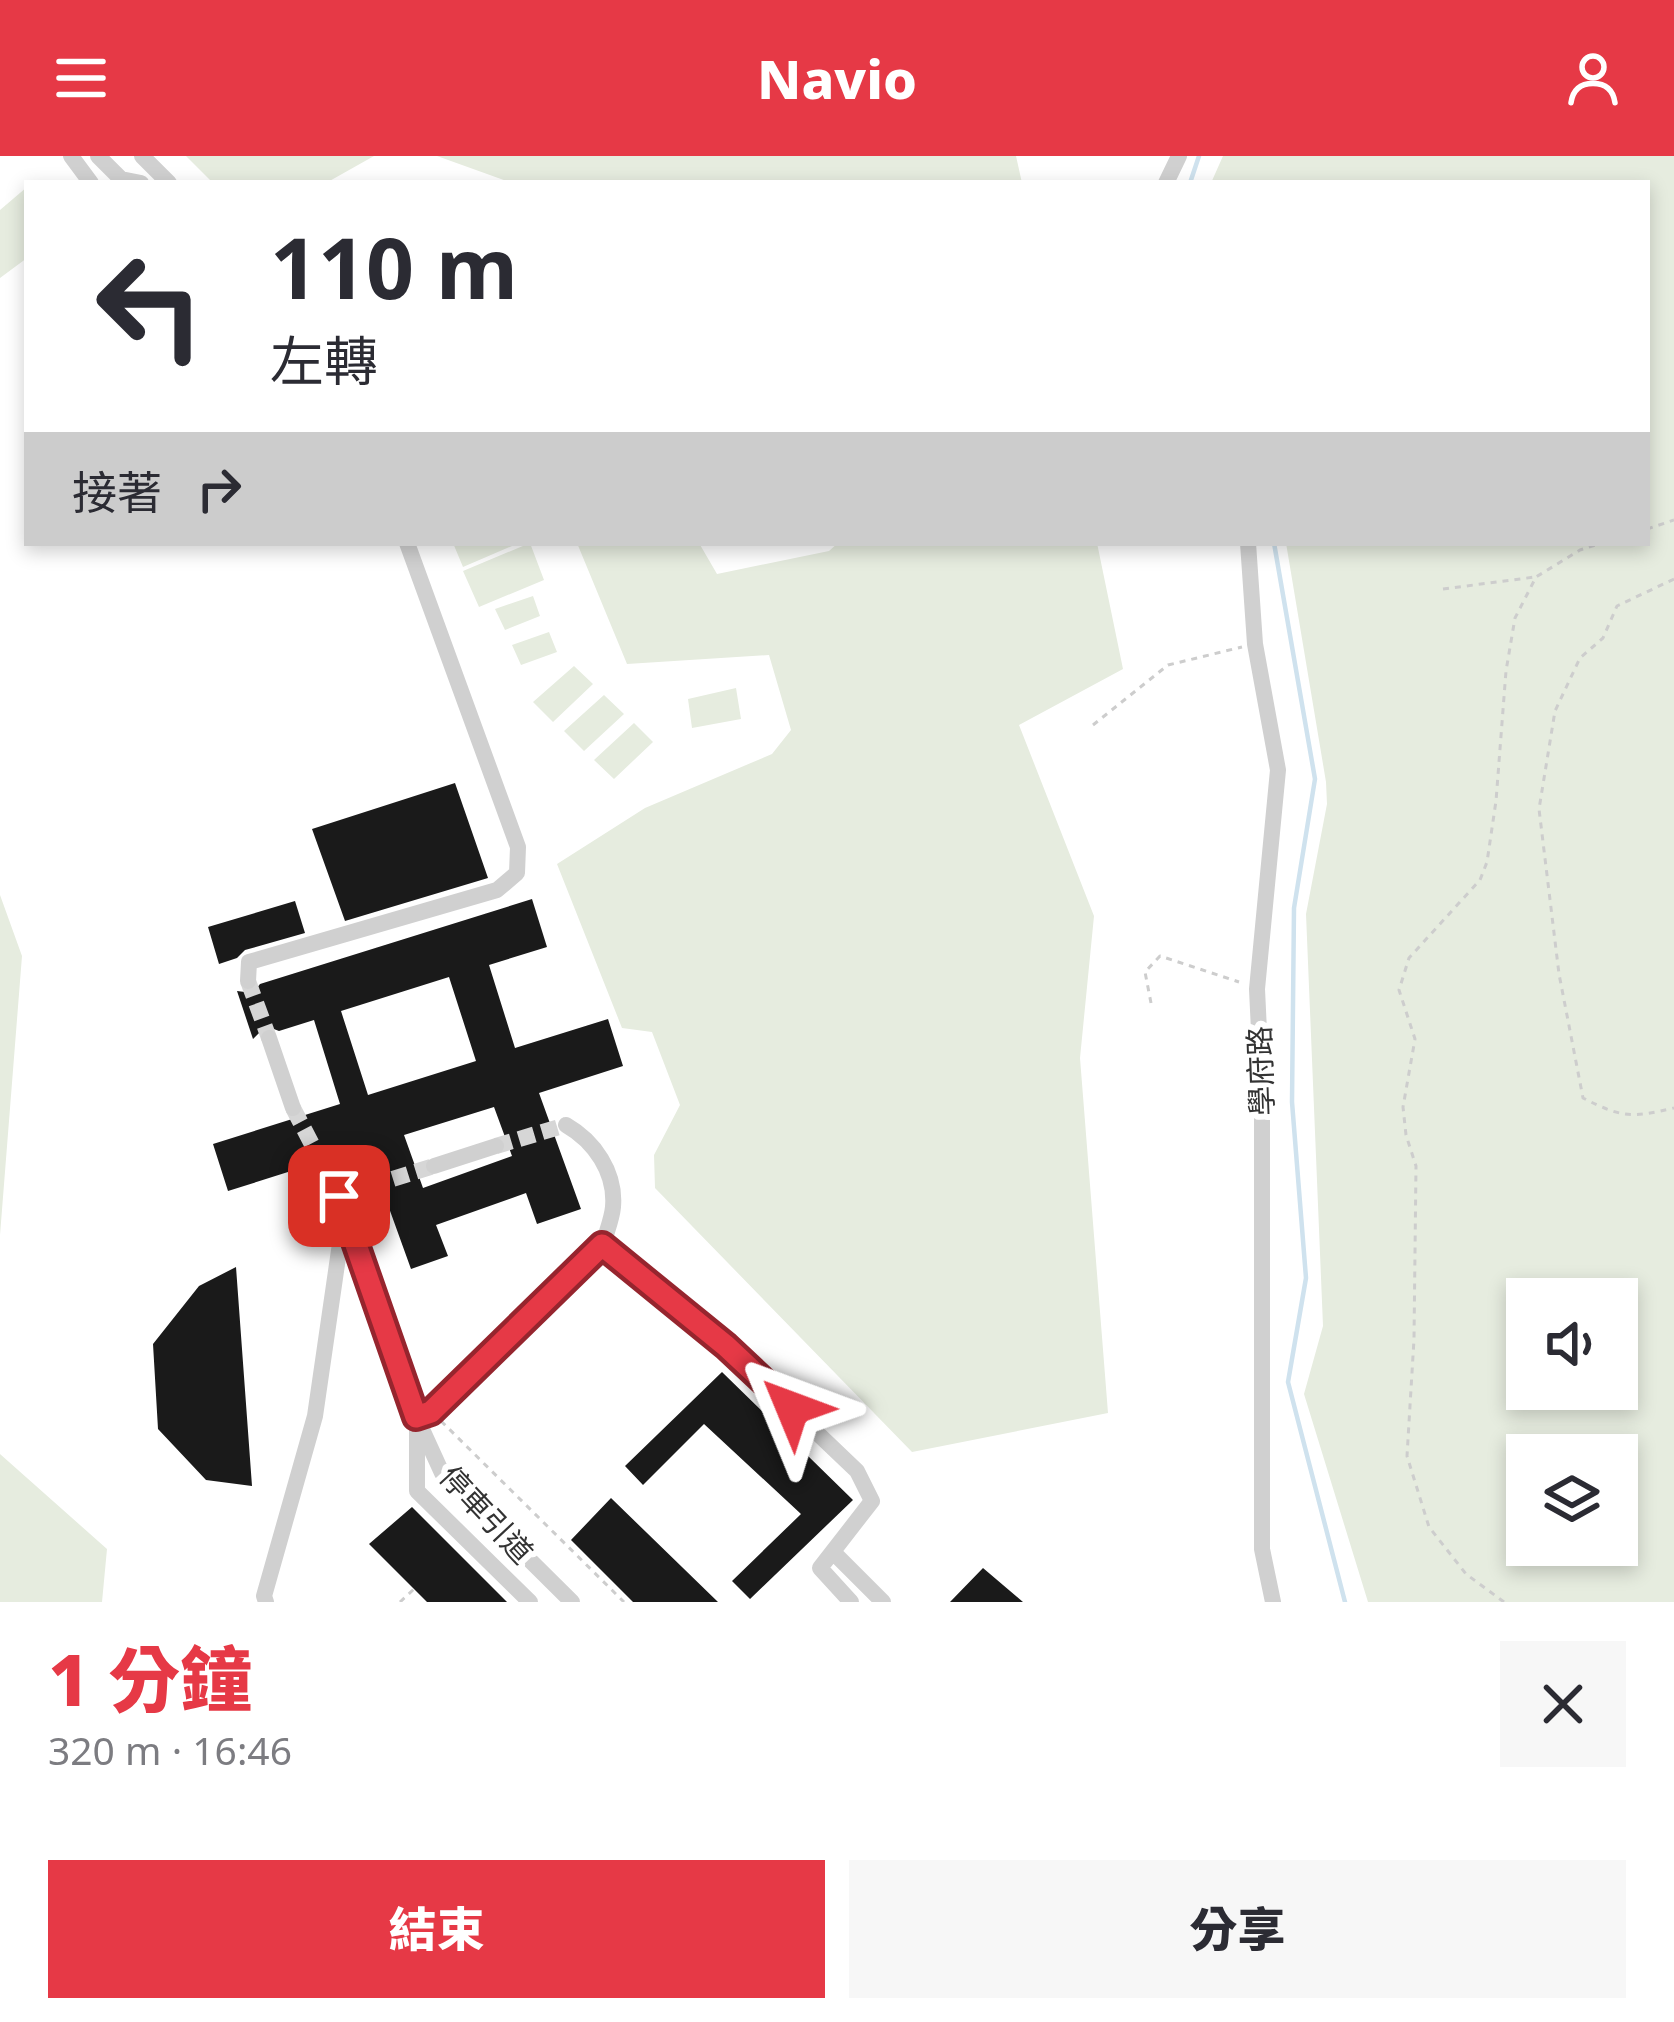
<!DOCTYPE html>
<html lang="zh-TW">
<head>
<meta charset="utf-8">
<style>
  body { margin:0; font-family:"Noto Sans","Noto Sans TC",sans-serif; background:#f7f7f7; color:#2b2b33; height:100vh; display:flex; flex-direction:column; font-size:45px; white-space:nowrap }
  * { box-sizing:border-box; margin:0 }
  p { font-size:39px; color:#7c7c81 }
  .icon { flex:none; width:66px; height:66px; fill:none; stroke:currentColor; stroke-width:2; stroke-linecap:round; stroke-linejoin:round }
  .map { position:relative; height:1446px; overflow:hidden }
  .side { display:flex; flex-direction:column; background:#fff; flex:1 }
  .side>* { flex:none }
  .guide { position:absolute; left:24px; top:24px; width:1626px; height:366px; border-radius:0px; box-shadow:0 6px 18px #0003; background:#fff; color:#2b2b33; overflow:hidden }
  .fabs { position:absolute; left:1506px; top:1122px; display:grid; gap:24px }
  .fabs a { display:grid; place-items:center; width:132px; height:132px; border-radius:0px; background:#fff; box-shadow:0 6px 18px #0003; font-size:60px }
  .pin { position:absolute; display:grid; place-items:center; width:102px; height:102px; color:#fff; margin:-51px; border-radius:24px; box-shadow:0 6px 18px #0006 }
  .me { position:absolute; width:132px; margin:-66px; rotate:314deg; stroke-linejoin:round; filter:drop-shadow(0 0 9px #0008) }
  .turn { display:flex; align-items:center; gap:42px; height:252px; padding:0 48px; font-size:54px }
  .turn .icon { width:156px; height:156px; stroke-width:2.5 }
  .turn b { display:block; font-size:84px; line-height:102px }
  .then { display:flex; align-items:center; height:114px; padding:0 48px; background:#0003; gap:24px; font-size:45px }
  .round { display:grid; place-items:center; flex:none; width:126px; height:126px; border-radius:0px; background:#f7f7f7 }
  .summary { display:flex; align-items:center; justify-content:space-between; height:204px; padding:0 48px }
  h1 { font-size:72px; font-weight:800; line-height:90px; color:#e63946 }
  .action { display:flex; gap:24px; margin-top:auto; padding:24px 48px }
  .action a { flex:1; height:138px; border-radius:0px; background:#e63946; color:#fff; font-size:48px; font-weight:800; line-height:138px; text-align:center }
  .action a+a { background:#f7f7f7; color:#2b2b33 }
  header { display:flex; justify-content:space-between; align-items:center; height:156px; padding:0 48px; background:#e63946; color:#fff; font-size:54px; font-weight:800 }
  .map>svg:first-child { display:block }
  .green { fill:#e6ecdf; fill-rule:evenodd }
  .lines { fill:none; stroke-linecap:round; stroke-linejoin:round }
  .stream { stroke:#cfe2ee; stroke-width:4.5 }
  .building { fill:#1a1a1a; fill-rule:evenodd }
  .minor-tunnel { stroke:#d6d6d6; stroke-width:16; stroke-dasharray:16 8; stroke-linecap:butt }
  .path { stroke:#cdcdcd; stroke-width:3; stroke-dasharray:6 6; stroke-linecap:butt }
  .minor { stroke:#d0d0d0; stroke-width:16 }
  .route-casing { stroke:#96252e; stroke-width:30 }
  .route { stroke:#e63946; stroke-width:21 }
  .labels { text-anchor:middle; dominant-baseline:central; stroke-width:12; stroke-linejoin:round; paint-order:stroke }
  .street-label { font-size:30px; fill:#333; stroke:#fff }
</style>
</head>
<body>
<header><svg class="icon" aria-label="menu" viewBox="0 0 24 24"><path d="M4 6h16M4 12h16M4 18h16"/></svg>Navio<svg class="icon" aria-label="person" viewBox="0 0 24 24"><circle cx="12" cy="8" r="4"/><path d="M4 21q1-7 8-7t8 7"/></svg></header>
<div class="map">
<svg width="1674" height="1446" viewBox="0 0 1674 1446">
  <rect width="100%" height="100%" fill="#fff"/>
  <path class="green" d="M186 0H374L326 27H213Z
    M437 0H1016L1022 27H512Z
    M1223 0H1674V1446H1368L1304 1238 1323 1170 1306 758 1327 648 1326 626 1286 387H1647V27H1211ZM1527 1143H1617V1233H1527ZM1527 1299H1617V1389H1527Z
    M27 31V102L0 122V54Z
    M453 387H519L463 411Z
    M530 387 544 424 479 451 463 415Z
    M577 387H699L717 418 829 395 838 387H1097L1123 513 1019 569 1094 760 1080 902 1108 1257 912 1296 655 1032 654 999 680 949 652 876 622 872 557 708 645 652 772 598 791 574 769 499 627 508Z
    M533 440 540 460 505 474 495 453Z
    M549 476 557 496 521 509 512 489Z
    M574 510 593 528 553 566 533 546Z
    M736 532 741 563 692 572 688 543Z
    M604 539 624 558 584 595 564 575Z
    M634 567 653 586 614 623 594 604Z
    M0 739 22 800 0 1079Z
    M0 1298 107 1393 102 1446H0Z"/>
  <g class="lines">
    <path class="stream" d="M1190 27 1199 0
      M1274 387 1315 623 1294 752 1292 946 1306 1122 1288 1226 1345 1446"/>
  </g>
  <path class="building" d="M455 627 488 722 345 765 312 673Z
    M532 743 547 791 489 809 515 892 608 863 623 910 539 937 581 1053 537 1068 526 1037 436 1069 448 1100 411 1113 367 991 228 1035 213 988 340 948 314 864 279 875 266 870 253 883 237 835 253 837 260 828ZM449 821 476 905 368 939 341 855ZM494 951 512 1000 423 1032 404 979Z
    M295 745 305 777 245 794 237 802 219 808 208 771Z
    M236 1111 252 1330 206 1324 158 1273 153 1188 199 1130Z
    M722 1216 853 1344 750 1443 732 1425 801 1358 704 1268 643 1329 625 1310Z
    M611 1342 718 1446H633L571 1384Z
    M412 1351 507 1446H427L369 1388Z
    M983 1412 1023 1446H950Z"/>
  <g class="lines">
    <path class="minor-tunnel" d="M248 825 269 882
      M293 952 339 1040
      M496 990 566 969
      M370 1030 434 1010"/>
    <path class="path" d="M1647 373 1674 364
      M1674 423 1617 450 1603 482 1580 502 1555 555 1539 653 1559 818 1583 942C1622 962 1632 962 1674 952
      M1443 433 1535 421
      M1093 569 1168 509 1242 491
      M1151 847 1145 816 1160 800 1239 826
      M441 1265 624 1446
      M400 1446 414 1433
      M1504 1446 1466 1418 1429 1371 1407 1300 1414 1183 1416 1010 1406 979 1403 951 1415 883 1399 834 1409 802 1480 724 1487 706 1496 645 1506 515 1515 462 1536 421 1580 394 1602 387"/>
    <path class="minor" d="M71 0 91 27
      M98 0 121 23 141 27
      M142 0 169 27
      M1166 27 1179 0
      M1248 387 1255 488 1278 614 1257 833 1262 938V1393L1273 1446
      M248 825 249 806 497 734 517 717 518 691 407 387
      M269 882 293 952
      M566 969C594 985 616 1016 613 1051 612 1063 606 1077 603 1089
      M434 1010 496 990
      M370 1030 339 1040 416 1260 431 1255 603 1089 726 1190 857 1315 872 1345 820 1412 851 1446
      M416 1260 442 1317 572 1446
      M417 1267V1335L530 1446
      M834 1397 883 1446
      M266 1446 264 1440 315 1260 344 1060"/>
  </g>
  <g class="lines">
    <defs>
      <path id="route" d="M339 1040 416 1261 431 1256 602 1089 726 1190 792 1252"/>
    </defs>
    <use href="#route" class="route-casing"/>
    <use href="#route" class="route"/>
  </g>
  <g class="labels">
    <g class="street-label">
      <text transform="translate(1260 915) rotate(-92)">學府路</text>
      <text transform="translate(487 1358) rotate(47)">停車引道</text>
    </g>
  </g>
</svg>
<div class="fabs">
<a><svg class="icon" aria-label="sound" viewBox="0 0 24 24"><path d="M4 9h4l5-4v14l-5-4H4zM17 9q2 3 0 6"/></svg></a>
<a><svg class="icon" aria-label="layers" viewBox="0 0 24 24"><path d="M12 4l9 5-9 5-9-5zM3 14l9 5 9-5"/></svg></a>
</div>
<div class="pin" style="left:339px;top:1040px;background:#d93025"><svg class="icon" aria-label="arrive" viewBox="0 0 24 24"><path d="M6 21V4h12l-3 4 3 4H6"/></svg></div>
<svg class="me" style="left:792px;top:1252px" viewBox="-20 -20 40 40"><path d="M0-17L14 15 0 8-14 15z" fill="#e63946" stroke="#fff" stroke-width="4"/></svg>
<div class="guide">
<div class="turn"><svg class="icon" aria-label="left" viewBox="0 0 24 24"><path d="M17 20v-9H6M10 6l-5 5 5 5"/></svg><div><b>110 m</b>左轉</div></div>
<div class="then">接著<svg class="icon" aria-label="right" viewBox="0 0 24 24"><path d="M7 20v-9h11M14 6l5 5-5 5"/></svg></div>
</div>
</div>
<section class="side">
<div class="summary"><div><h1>1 分鐘</h1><p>320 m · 16:46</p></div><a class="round"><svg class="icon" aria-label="close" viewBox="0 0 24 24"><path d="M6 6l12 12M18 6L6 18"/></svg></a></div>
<div class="action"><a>結束</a><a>分享</a></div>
</section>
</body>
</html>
